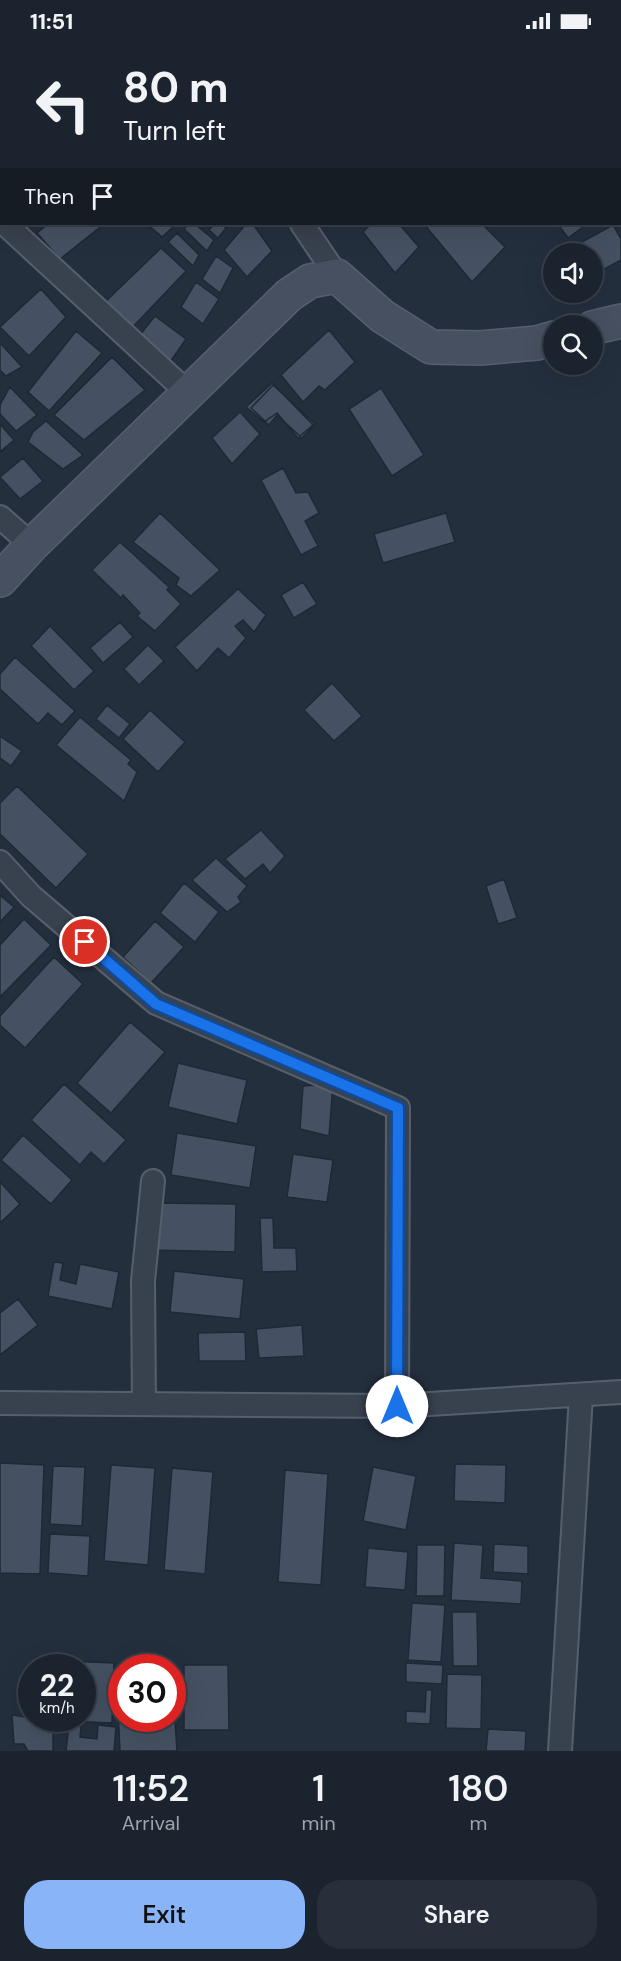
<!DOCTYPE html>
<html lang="en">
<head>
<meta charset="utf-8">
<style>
  body { margin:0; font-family:"DM Sans",sans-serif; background:#282f3a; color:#f1f3f6; height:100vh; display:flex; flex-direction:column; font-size:22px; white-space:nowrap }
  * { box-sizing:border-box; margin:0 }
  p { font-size:20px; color:#a0a4aa }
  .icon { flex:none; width:33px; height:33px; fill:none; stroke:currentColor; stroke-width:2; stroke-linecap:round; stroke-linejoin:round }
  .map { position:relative; height:1709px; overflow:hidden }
  .panel { display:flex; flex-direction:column; background:#1b232e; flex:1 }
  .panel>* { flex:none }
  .banner { position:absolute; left:0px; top:0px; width:621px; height:183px; box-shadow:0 6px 24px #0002,0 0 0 2px #39404a; background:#1b232e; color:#f1f3f6; overflow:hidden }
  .tools { position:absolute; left:543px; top:201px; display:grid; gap:12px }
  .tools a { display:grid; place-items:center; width:60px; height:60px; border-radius:50%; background:#1b232e; box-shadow:0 6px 24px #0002,0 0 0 2px #39404a; font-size:30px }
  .speed { position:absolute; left:18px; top:1612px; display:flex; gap:12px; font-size:30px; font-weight:700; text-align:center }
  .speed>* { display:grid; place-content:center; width:78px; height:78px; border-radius:50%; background:#1b232e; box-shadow:0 6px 24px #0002,0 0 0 2px #39404a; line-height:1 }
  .speed small { font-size:15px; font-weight:400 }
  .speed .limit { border:9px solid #d22; background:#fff; color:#111 }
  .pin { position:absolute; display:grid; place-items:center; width:51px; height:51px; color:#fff; margin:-26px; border:3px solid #fff; border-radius:50%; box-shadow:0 2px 6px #0007 }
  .me { position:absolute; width:66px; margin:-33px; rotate:0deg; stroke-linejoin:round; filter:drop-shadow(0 0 4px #0008) }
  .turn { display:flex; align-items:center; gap:21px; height:126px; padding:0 24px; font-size:27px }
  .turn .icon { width:78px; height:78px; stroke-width:2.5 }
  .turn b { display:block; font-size:42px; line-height:51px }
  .then { display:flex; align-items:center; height:57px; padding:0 24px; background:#0003; gap:12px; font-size:22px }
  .eta { display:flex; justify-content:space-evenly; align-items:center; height:102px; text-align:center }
  .eta b { font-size:36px; font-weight:600; line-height:42px }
  .cta { display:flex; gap:12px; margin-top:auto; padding:12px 24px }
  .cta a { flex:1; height:69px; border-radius:24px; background:#8ab4f8; color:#111; font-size:24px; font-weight:600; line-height:69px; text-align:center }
  .cta a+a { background:#282f3a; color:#f1f3f6 }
  .status { display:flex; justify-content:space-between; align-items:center; height:42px; padding:0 30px; background:#1b232e; direction:ltr }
  .status svg { height:16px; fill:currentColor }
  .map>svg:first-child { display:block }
  .building { fill:#455162; stroke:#1f2835; stroke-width:1.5 }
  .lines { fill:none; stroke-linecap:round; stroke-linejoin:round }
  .street-casing { stroke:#565f6c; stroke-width:26 }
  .secondary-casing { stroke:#565f6c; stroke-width:36 }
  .street { stroke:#38414e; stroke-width:22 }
  .secondary { stroke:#465061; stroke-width:33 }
  .route-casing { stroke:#114b97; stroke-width:15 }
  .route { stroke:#1a73e8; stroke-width:10 }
</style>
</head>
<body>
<div class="status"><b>11:51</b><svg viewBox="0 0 49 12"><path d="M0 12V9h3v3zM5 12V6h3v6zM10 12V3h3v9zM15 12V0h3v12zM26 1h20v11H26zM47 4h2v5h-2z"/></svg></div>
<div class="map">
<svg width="621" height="1709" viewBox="0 0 621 1709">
  <rect width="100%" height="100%" fill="#242f3e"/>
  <path class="building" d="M40 0H65L62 2Z
    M91 0H135L136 2H88Z
    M457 0H480L482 2H455Z
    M608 0H621L620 39V2H606Z
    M2 21V66L0 67V22Z
    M2 78V118H0V79Z
    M48 182H104L60 217 37 191Z
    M147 182H170L173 185 162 195Z
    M189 182H195L214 198 207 209 184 187Z
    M214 182H222L226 186 218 196 209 188Z
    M246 182H253L272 209 247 235 224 208Z
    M371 182H399L419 205 395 231 363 190Z
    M424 182H482L505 205 472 240Z
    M558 182H581L583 185 568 196Z
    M613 183 621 197V218L592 234V212H569L567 208Z
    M177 191 199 213 193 224 168 200Z
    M161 206 186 229 129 289 104 261Z
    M216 214 233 226 220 251 202 237Z
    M196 240 219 257 203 282 181 265Z
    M41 247 66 275 29 314 0 285Z
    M155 274 186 297 168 323 139 294Z
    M329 288 355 320 325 348 319 344 303 360 281 333Z
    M76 289 102 311 49 369 28 350Z
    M0 301 22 325 6 334 0 328Z
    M112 315 145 348 84 398 54 373Z
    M272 341 313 383 298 396 277 371 264 380 246 365Z
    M273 343 315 382 302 396 277 373 269 383 251 366Z
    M10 345 37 373 16 389 0 372V363Z
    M381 346 424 413 392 434 349 367Z
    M240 370 260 392 232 422 212 396Z
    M46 379 83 413 63 427 28 400 33 390Z
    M0 382 14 398 0 410Z
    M23 416 43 439 20 457 0 435Z
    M283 426 296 451 308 450 319 471 305 479 318 504 301 513 261 438Z
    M160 471 220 528 191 554 176 543 179 536 133 500Z
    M446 471 455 500 383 521 374 492Z
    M120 500 169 545 167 548 181 562 155 589 137 574 140 571 123 553 121 556 92 528Z
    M303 540 317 562 294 576 281 553Z
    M238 547 266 573 254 590 243 578 235 584 246 596 229 616 218 606 197 629 175 605Z
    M120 580 133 595 103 621 90 606Z
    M50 584 94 629 74 648 31 604Z
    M148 603 164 619 139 643 124 627Z
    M15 615 75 669 62 683 48 671 38 682 0 647V632Z
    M332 641 362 674 334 699 304 668Z
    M107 663 130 682 119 696 96 677Z
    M150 668 185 700 158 730 123 697Z
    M80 675 131 718 128 722 137 730 124 759 56 703Z
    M0 694 22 709 11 724 0 716Z
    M17 744 88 812 56 846 0 792V761Z
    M261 788 285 814 270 831 263 822 245 837 225 817Z
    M216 816 247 844 238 855 241 860 227 870 192 838Z
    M504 837 517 876 498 882 486 844Z
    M184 841 219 870 195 900 160 871Z
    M0 853 14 865 0 880Z
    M24 877 51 903 0 955V903Z
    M155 879 184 905 151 941 123 915Z
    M54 915 83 942 25 1006 0 983V974Z
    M130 980 165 1010 111 1071 77 1041Z
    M178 1021 247 1038 237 1082 168 1065Z
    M64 1042 126 1098 104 1122 91 1110 80 1123 31 1078Z
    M333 1042 329 1094 300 1087 303 1044Z
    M177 1091 256 1104 250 1146 171 1133Z
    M23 1093 72 1138 51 1162 1 1118Z
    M293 1112 333 1118 327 1160 287 1155Z
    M0 1140 20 1162 0 1181Z
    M154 1161 236 1162 235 1210 153 1208Z
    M260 1176H273L274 1206H296L297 1229 262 1230Z
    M54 1220 63 1221 60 1238 76 1242 80 1222 119 1230 112 1267 48 1254Z
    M174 1229 244 1237 240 1277 170 1270Z
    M18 1257 38 1283 0 1313V1271Z
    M302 1283 304 1314 259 1316 256 1287Z
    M245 1290 246 1319H199L198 1291Z
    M0 1421 44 1423 40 1532 0 1531Z
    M455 1422 506 1423 505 1461 454 1459Z
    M111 1423 155 1426 148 1523 104 1519Z
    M53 1424 85 1425 82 1484 50 1482Z
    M373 1425 416 1434 406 1488 363 1479Z
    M172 1426 213 1430 205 1532 164 1528Z
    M285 1428 328 1432 321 1543 278 1540Z
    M50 1492 90 1494 88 1534 48 1531Z
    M454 1501 483 1503 481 1536 522 1539 521 1562 451 1558Z
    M494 1502 528 1504V1532L493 1530Z
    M417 1503H445L444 1554H416Z
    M368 1506 408 1510 405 1548 365 1545Z
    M412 1561 445 1563 441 1620 408 1618Z
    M452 1570H477L478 1624H453Z
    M66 1619 114 1621 112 1681 64 1679V1677H82V1626H66Z
    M406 1621 443 1623 442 1642 406 1640Z
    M184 1623H228L229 1688H184Z
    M172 1631 177 1709H120L117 1648H122V1677H172Z
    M447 1632 482 1633 481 1687 446 1686Z
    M426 1648H432L430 1682 406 1681V1669L425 1670Z
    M12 1673 53 1679V1709H28L24 1702H14Z
    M69 1683 81 1684 80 1695 97 1697 98 1683 116 1685 114 1709H66Z
    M488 1687 526 1689 525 1709H486Z"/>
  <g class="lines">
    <defs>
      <path id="street" d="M178 0 179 2
        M5 182 188 351
        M302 182 337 234
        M0 475 32 503
        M0 820 31 854 156 961 398 1066 397 1364
        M0 1361 397 1364 621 1350
        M144 1362 143 1239 153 1139
        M560 1709 581 1353"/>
      <path id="secondary" d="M592 286 621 279
        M0 538 32 503 289 253 310 239 337 234 382 274 431 305 480 306 537 301 554 296"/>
    </defs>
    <use href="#street" class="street-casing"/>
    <use href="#secondary" class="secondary-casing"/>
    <use href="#street" class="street"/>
    <use href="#secondary" class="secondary"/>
  </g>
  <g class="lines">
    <defs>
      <path id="route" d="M85 900 156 962 398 1066 397 1364"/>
    </defs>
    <use href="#route" class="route-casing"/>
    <use href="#route" class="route"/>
  </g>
</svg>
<div class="tools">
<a><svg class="icon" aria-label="sound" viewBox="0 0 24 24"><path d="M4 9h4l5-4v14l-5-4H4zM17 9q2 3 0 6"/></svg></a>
<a><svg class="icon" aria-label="search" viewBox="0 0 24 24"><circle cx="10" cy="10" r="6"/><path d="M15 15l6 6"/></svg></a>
</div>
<div class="speed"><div>22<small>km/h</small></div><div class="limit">30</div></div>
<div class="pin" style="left:85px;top:900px;background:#d93025"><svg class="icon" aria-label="arrive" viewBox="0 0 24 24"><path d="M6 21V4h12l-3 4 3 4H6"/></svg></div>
<svg class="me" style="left:397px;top:1364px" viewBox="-20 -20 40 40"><circle r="19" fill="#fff"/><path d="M0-13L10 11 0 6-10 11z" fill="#1a73e8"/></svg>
<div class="banner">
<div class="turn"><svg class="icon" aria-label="left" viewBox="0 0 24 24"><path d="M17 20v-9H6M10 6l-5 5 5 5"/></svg><div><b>80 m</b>Turn left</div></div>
<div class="then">Then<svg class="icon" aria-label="arrive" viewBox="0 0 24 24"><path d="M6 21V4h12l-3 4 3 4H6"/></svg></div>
</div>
</div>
<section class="panel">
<div class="eta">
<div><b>11:52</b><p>Arrival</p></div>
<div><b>1</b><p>min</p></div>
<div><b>180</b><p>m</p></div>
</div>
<div class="cta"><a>Exit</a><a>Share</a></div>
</section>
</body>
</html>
